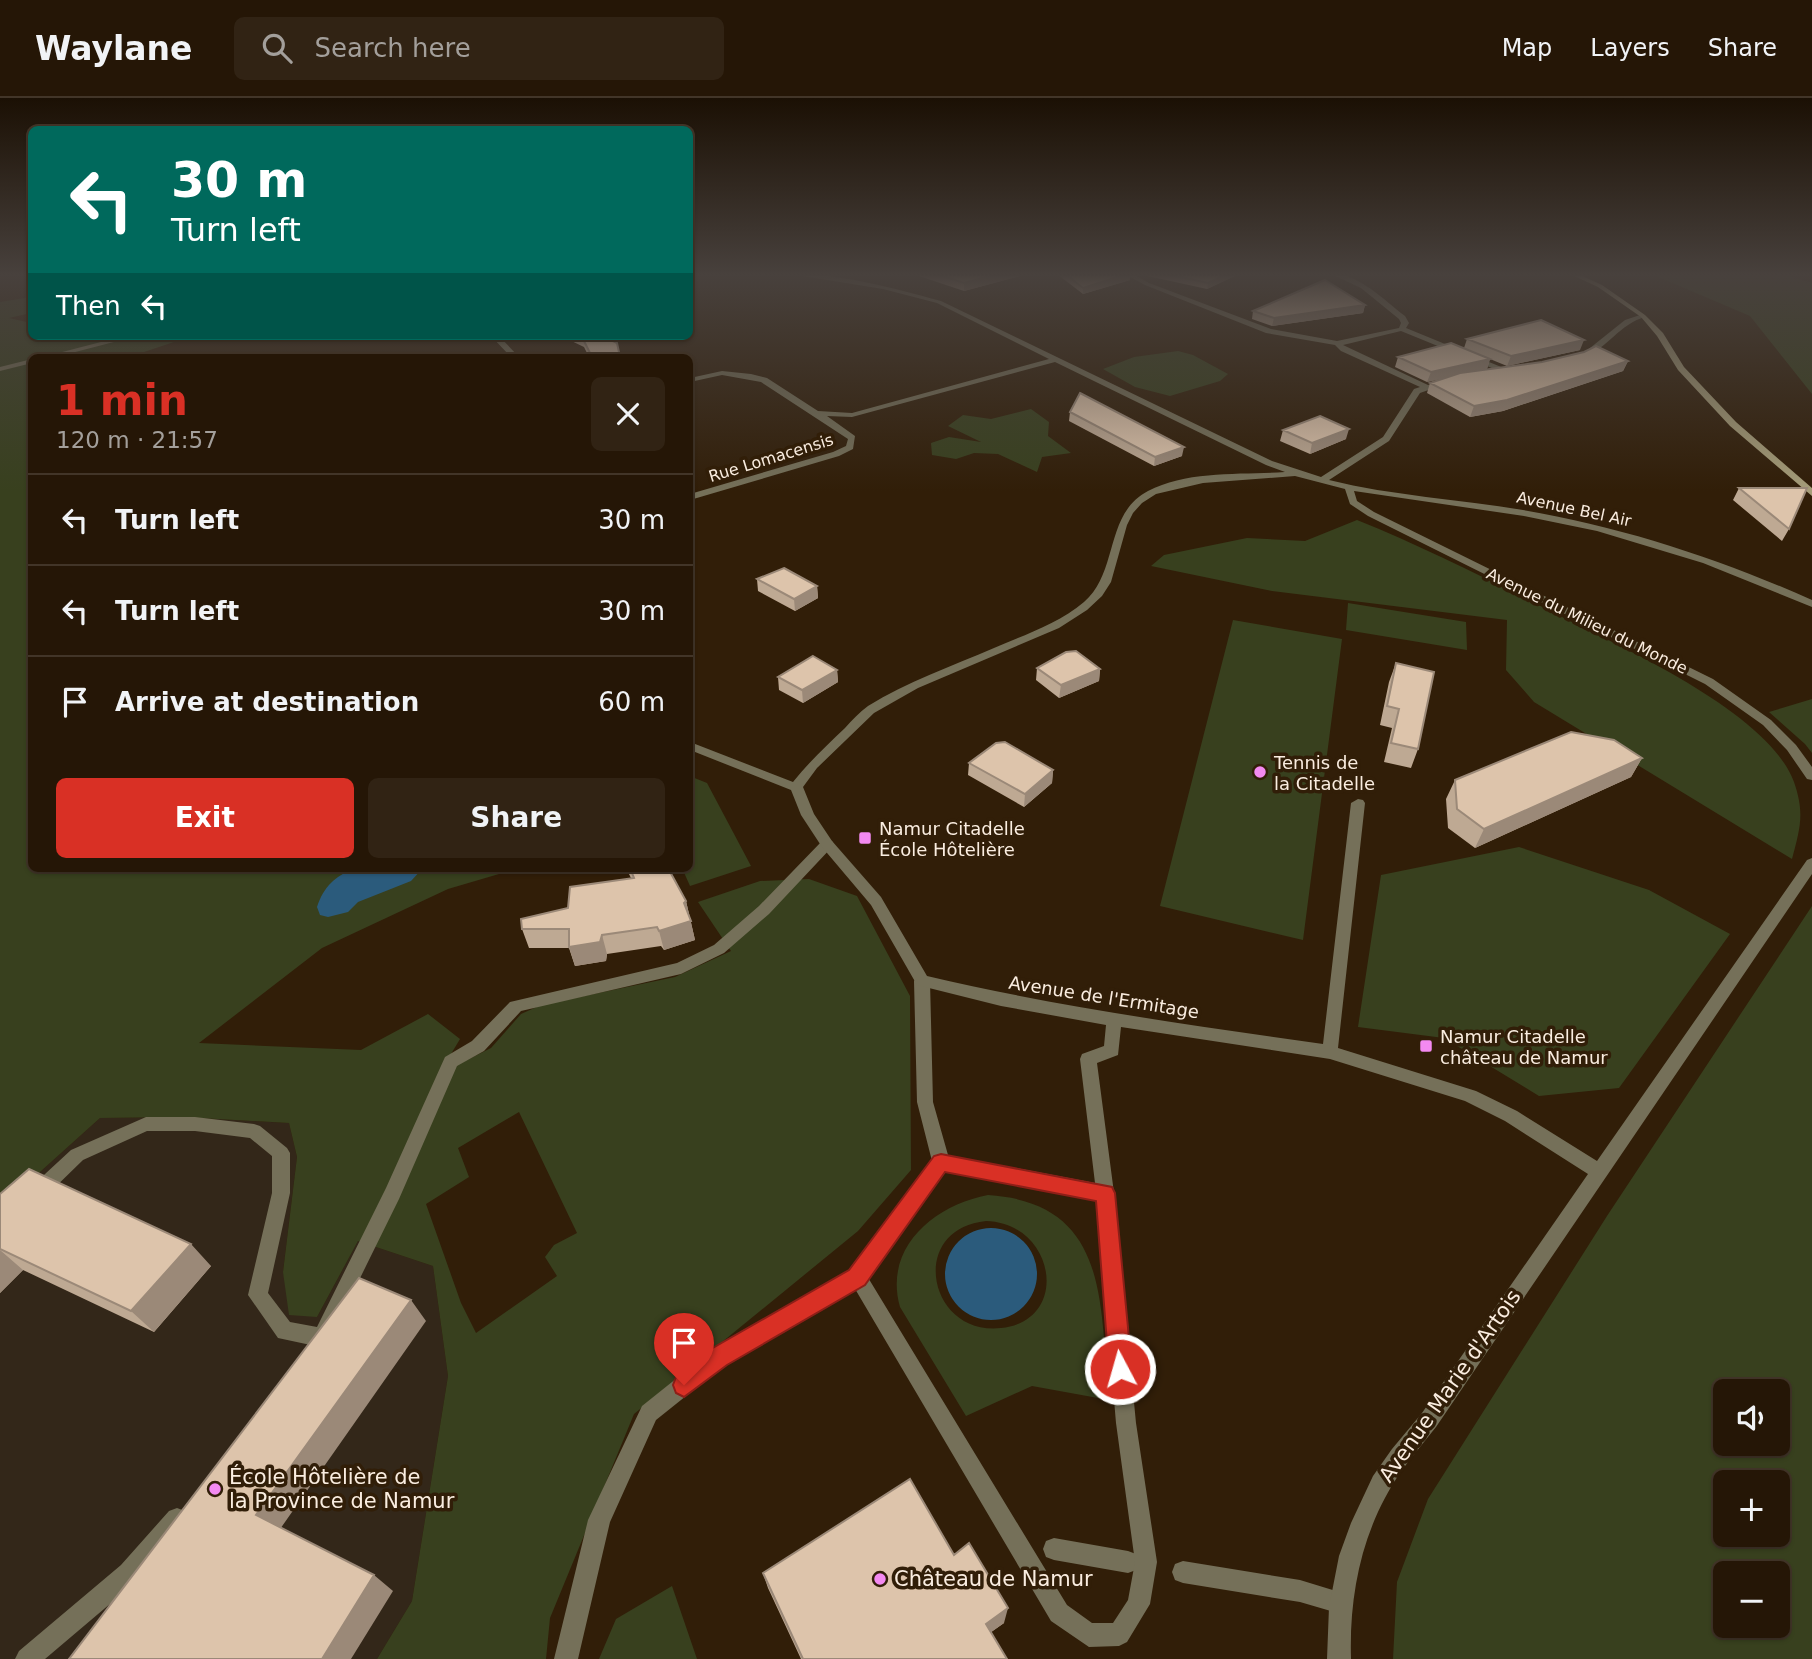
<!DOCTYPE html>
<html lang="en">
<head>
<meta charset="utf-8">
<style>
  body { margin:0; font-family:"DejaVu Sans",sans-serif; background:#312314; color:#f1f3f6; height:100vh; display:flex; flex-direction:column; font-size:26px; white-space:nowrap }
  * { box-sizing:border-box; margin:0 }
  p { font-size:23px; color:#a39f9b }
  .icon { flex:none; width:38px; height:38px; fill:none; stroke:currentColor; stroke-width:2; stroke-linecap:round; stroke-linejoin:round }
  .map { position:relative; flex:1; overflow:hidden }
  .panel { position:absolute; left:28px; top:256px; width:665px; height:518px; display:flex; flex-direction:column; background:#251606; border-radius:10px; box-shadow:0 2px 5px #0004,0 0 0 2px #423528 }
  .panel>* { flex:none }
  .top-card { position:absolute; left:28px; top:28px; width:665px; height:214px; border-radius:10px; box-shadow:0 2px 5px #0004,0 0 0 2px #423528; background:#00695c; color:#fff; overflow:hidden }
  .fabs { position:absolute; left:1713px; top:1281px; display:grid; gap:14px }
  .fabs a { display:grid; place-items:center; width:77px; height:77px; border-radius:10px; background:#251606; box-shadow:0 2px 5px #0004,0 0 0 2px #423528; font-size:35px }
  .pin { position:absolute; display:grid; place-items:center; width:60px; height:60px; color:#fff; margin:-72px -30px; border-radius:50% 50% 50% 0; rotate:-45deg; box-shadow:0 0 7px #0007 }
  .pin .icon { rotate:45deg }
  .me { position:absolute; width:77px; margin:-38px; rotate:354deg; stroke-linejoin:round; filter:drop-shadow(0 0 5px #0008) }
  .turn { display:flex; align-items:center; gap:24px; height:147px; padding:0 28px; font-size:32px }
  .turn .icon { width:91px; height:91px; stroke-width:2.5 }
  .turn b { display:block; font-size:49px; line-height:60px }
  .then { display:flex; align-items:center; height:66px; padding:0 28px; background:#0003; gap:14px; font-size:26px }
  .round { display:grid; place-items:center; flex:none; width:74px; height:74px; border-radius:10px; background:#312314 }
  .summary { display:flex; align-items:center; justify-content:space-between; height:119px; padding:0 28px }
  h1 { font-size:42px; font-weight:600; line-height:52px; color:#d93025 }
  .button { display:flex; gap:14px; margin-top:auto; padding:14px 28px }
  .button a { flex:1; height:80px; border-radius:10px; background:#d93025; color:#fff; font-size:28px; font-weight:600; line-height:80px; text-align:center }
  .button a+a { background:#312314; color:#f1f3f6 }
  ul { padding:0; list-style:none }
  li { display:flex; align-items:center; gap:21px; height:91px; padding:0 28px; border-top:2px solid #423528 }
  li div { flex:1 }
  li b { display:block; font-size:26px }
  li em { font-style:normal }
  header { display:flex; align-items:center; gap:42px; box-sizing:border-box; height:98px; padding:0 35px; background:#251606; border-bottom:2px solid #423528 }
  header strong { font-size:33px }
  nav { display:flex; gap:38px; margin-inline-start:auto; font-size:24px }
  .search { width:490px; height:63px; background:#312314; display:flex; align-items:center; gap:18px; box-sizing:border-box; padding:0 24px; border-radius:10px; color:#a39f9b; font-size:26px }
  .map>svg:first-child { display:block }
  .education { fill:#332719 }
  .green { fill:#38401e; fill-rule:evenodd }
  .water { fill:#2b5b7c }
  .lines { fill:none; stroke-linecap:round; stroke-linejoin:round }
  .lane { fill:#757059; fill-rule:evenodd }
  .street { fill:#757059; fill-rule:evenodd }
  .secondary { fill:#a59c78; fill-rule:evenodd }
  .wall { fill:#bea993 }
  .shaded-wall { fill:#9b8978 }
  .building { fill:#ddc4ab; stroke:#9b8978; stroke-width:2 }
  .route { fill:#d93025; stroke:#8d1f18; stroke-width:2 }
  .poi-dot { fill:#f38af1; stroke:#311e08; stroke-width:2.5 }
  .labels { text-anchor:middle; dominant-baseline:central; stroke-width:7; stroke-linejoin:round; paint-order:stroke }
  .far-street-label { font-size:16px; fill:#faede0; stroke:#311e08 }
  .poi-label { font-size:18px; fill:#faede0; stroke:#311e08; text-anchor:start }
  .street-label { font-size:18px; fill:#faede0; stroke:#311e08 }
  .near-street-label { font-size:21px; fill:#faede0; stroke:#311e08 }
  .near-poi-label { font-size:21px; fill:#faede0; stroke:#311e08; text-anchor:start }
</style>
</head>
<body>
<header>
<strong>Waylane</strong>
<div class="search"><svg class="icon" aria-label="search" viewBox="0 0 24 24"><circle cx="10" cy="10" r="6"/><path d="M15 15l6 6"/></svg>Search here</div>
<nav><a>Map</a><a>Layers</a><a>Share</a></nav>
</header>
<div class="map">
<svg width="1812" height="1561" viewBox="0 0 1812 1561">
  <rect width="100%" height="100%" fill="#311e08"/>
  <path class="education" d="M183 1019 289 1025 297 1059 283 1174 317 1219 358 1143 433 1168 448 1278 412 1503 377 1561H0V1110L100 1020Z"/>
  <path class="green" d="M1649 175H1779L1812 185V296L1750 218Z
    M31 199V215L9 220 31 225 32 238H192L129 259H32V770H519L448 791 322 850 199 945 361 952 428 916 460 941 439 976 491 950 521 916 541 907 675 879 731 853 698 804 760 783 809 781 857 798 910 898 911 1072 858 1133 634 1316 550 1520 546 1561H377L412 1503 448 1278 433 1168 358 1143 317 1219 289 1217 283 1174 297 1059 289 1025 183 1019 100 1020 0 1110V204ZM519 1014 577 1135 554 1147 545 1159 557 1178 476 1235 461 1205 426 1106 469 1079 458 1050Z
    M1178 253 1193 257 1228 276 1220 283 1170 298 1135 289 1103 271 1134 259Z
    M1031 311 1049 324 1048 338 1071 355 1042 359 1037 374 998 356 974 355 956 361 932 357 931 345 949 339 981 344 948 328 963 317 991 321Z
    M1357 422C1424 449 1489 482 1554 515 1618 548 1768 613 1794 684 1805 716 1800 730 1792 761L1534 604 1506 572 1507 522 1272 493 1151 468 1164 457 1247 440 1305 443Z
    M1348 505 1466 524 1467 552 1346 532Z
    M1233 522 1342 541 1303 842 1160 808Z
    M1812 601V655L1805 646 1769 614Z
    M692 679 707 685 751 768 690 788 682 770H690V680Z
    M1519 749 1649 792 1730 836 1619 990 1539 998 1444 940 1358 929 1381 777Z
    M1812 808V1561H1393L1397 1484 1428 1401 1607 1118ZM1726 1293H1778V1346H1726ZM1726 1384H1778V1437H1726ZM1726 1475H1778V1528H1726Z
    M988 1097C1112 1105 1099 1209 1109 1302L1032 1288 966 1318 900 1209C883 1149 935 1107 988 1097ZM986 1123C1056 1125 1071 1223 1001 1230 928 1238 907 1131 986 1123Z
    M672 1488 697 1561H599L616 1521Z"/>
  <path class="water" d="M354 770H423L411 783 358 804 348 814 328 819 320 817 317 809C324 788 335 779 354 770Z
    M945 1176a46 46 0 1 1 92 0a46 46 0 1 1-92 0Z"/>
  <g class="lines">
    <path class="lane" d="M1358 175H1365L1361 177Z
      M827 741 832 743 834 746 832 749 769 816 724 855 681 876 521 913 484 953 457 968 399 1101 333 1235 329 1236 327 1246 320 1249 278 1240 248 1197 272 1095V1058L250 1040 195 1033H147L83 1062 44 1100 38 1102 32 1100 29 1094 32 1088 71 1052 146 1019H195L254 1026 260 1028 287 1050 290 1055V1095L268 1195 290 1224 317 1229 386 1090 445 959 472 943 510 904 677 865 714 847 759 808 822 743Z
      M922 877 927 879 930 883 933 1004 950 1064 947 1069 864 1185 726 1266 656 1322 610 1424 578 1561H554L588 1422 642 1308 712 1252 850 1173 932 1063 917 1004 914 883 917 879Z
      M177 1410 185 1413 188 1421 185 1429 137 1483 45 1561H15L19 1553 121 1467 169 1413Z
      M1054 1440 1128 1453 1136 1456 1139 1464 1136 1472 1128 1475 1054 1462 1046 1459 1043 1451 1046 1443Z
      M1183 1463 1300 1482 1349 1497 1352 1505 1349 1513 1341 1516 1300 1504 1183 1485 1175 1482 1172 1474 1175 1466Z"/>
    <path class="street" d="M784 175C837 175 890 189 941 203L1272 363 1321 379 1383 339 1414 291 1420 289 1341 253 1335 247 1266 235 1145 187 1123 175H1131L1149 185 1271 231 1337 243 1399 230 1401 225 1399 221 1361 190 1329 175C1357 174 1384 202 1405 218L1409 225 1406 230 1511 273 1504 275 1401 233 1343 247 1428 287 1447 282 1451 284 1420 295 1389 343 1329 382C1393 398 1459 401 1523 412 1623 429 1720 461 1812 502V509L1703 465 1597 433 1524 418 1354 393 1357 403 1374 414 1713 581 1771 622 1796 647 1812 669V682L1807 681 1787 652 1763 627 1705 586 1368 418 1350 406 1345 391 1295 378 1203 385 1156 396 1142 405 1133 415 1127 427 1111 484 1102 498 1087 512 1059 530 918 590 874 615 817 670 803 689 814 716 832 743 881 799 927 878C1058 909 1190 927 1323 946L1351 705 1358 701 1363 702 1365 705 1338 950 1476 993 1517 1013 1597 1063 1807 762 1812 760V776L1436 1329C1425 1343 1413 1357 1402 1372 1363 1428 1349 1493 1351 1561H1327L1329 1509 1339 1458 1351 1425 1373 1378 1392 1351 1422 1315 1588 1076 1505 1023 1465 1003 1330 961 1121 929 1118 957 1097 965 1114 1095 1136 1325 1157 1464 1150 1506 1127 1544 1119 1548 1089 1549 1051 1523 848 1179 850 1173 857 1170 864 1173 1067 1507 1092 1525H1113L1128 1502 1135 1464 1116 1325 1097 1101 941 1072 935 1069 932 1064 935 1059 941 1056 1095 1085 1080 961 1082 956 1104 948 1106 927 1001 908 917 887 871 807 822 749 801 717 791 692 690 652V644L793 684C809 664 827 647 845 630 852 622 860 614 868 608 907 584 952 568 994 550 1024 537 1058 526 1084 504 1119 474 1104 416 1148 393 1188 372 1241 377 1285 374L1266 367 1055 264 852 319 827 318 855 338 853 351 839 358 690 402V396L833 354 846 348 848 341 761 284 722 277 690 284V280L722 273 751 276 767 280 818 313 852 315 1049 261 937 205 883 191Z
      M1643 216 1645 219C1620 226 1607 250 1584 260L1580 258 1625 222Z
      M124 238H137L56 259H43Z
      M491 238H499L519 259H511Z
      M32 261V265L0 273V269Z"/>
    <path class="secondary" d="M1568 175H1576L1602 187 1645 217 1663 235 1684 269 1736 324 1812 390V398L1730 328 1678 272 1657 238 1641 219 1598 189Z"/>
  </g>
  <path class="wall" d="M910 175H1031L964 193Z
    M1057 175H1129L1130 182 1083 196 1057 176Z
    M1134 175H1241L1207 191Z
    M1365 207 1363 215 1272 228 1252 221 1253 213Z
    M561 238H603L620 259H589L584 249Z
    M1467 241 1580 252 1507 268 1490 261 1487 271 1479 273 1628 263 1623 273 1503 313 1470 319 1427 295 1430 285 1444 280 1427 284 1395 269 1398 259 1464 250Z
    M1070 314 1182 358 1154 368 1069 323Z
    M1283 332 1346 341 1310 356 1280 343Z
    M1739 390 1789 431 1782 443 1733 402Z
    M757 481 817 488 818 500 795 513 758 493Z
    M1396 565 1418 651 1411 670 1384 664 1392 630 1380 627 1389 584Z
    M1037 570 1100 571 1099 583 1059 600 1036 582Z
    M837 572 838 584 803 605 779 592 778 579Z
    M1642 660 1631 679 1475 750 1448 730 1446 701 1455 682Z
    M969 665 1053 672 1052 685 1024 709 968 677Z
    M626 770H668L686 803 695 842 664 852 661 848 607 856 606 863 575 868 569 850H529L522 831 631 780Z
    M0 1096 211 1168 154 1234 23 1172 0 1195Z
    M954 1457 1004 1525 991 1534 1007 1561H801L768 1490 763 1475Z"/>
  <path class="shaded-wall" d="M1003 175H1031L964 193V185Z
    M1130 175V182L1083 196V190Z
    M1230 175H1241L1207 191 1208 185Z
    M1365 207 1363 215 1272 228 1274 220Z
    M1584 242 1580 252 1507 268 1511 258Z
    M1490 261 1487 271 1427 284 1431 274Z
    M1628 263 1623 273 1503 313 1470 319 1474 308Z
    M1349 331 1346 341 1310 356 1312 345Z
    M1184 349 1182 358 1154 368 1155 359Z
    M817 488 818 500 795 513 794 501Z
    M1100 571 1099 583 1059 600 1061 587Z
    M837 572 838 584 803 605 802 592Z
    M1642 660 1631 679 1475 750 1484 731Z
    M1053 672 1052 685 1024 709 1025 696Z
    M686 803 695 842 664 852 659 833Z
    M602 837 607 856 606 863 575 868 569 849Z
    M191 1146 211 1168 154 1234 131 1213Z
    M0 1152 23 1172 0 1195Z
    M411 1202 426 1223 278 1434 256 1417Z
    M374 1477 393 1493 351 1561H322Z
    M1008 1510 1004 1525 983 1540 986 1526Z"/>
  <path class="building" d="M933 175H1003L964 185Z
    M1064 175H1130L1083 190Z
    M1161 175H1230L1208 185Z
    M1325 182 1365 207 1274 220 1253 213Z
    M1541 222 1584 242 1511 258 1467 241Z
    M580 238H603L617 245 620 259H592L582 239Z
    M1451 245 1490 261 1431 274 1398 259Z
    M1596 248 1628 263 1507 302 1474 308 1430 285 1460 275 1542 264 1584 254Z
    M1080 295 1184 349 1155 359 1070 314Z
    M1320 318 1349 331 1312 345 1283 332Z
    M1739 390H1807L1789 431Z
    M784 470 817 488 794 501 757 481Z
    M1076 553 1100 571 1061 587 1037 570 1066 554Z
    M813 558 837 572 802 592 778 579Z
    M1396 565 1434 574 1418 651 1391 645 1399 611 1387 608Z
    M1571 634 1614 642 1642 660 1484 731 1457 711 1455 682Z
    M1005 644 1053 672 1025 696 969 665 996 645Z
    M630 770H668L686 803 684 805 691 823 659 833 657 829 602 837 600 844 569 849V831H522L521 821 568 810 570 789 634 780Z
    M29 1071 191 1146 131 1213 0 1151V1096Z
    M359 1180 411 1202 256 1417 374 1477 322 1561H69Z
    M910 1381 954 1457 969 1445 1008 1510 986 1526 1007 1561H803L763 1475Z"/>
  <linearGradient id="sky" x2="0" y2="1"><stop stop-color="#1b1004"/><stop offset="0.45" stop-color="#48413d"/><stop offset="1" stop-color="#48413d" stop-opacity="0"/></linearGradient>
  <rect width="1812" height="393" fill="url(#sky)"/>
  <path class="route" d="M941 1056 1112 1089 1115 1095 1132 1271 1128 1279 1120 1282 1112 1279 1109 1271 1096 1103 945 1074 865 1187 727 1267 684 1299 676 1295 673 1287 676 1279 711 1251 849 1172 934 1058Z"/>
  <g class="poi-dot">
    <circle cx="1260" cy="674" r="7"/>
    <rect x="858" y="733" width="14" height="14" rx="3.5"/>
    <rect x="1419" y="941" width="14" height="14" rx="3.5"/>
    <circle cx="215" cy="1391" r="7"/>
    <circle cx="880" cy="1481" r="7"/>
  </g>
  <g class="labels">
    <g class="far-street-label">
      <text transform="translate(771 360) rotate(-17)">Rue Lomacensis</text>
      <text transform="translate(1574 411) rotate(12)">Avenue Bel Air</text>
      <text transform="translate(1587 523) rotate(26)">Avenue du Milieu du Monde</text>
    </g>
    <g class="poi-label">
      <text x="1274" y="664">Tennis de<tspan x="1274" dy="21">la Citadelle</tspan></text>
      <text x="879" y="730">Namur Citadelle<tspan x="879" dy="21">École Hôtelière</tspan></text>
      <text x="1440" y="938">Namur Citadelle<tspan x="1440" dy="21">château de Namur</tspan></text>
    </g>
    <g class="street-label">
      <text transform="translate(1104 899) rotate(9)">Avenue de l'Ermitage</text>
    </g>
    <g class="near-street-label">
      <text transform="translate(1450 1288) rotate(-55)">Avenue Marie d'Artois</text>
    </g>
    <g class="near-poi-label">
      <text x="229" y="1379">École Hôtelière de<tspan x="229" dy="24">la Province de Namur</tspan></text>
      <text x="894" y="1481">Château de Namur</text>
    </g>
  </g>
</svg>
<div class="fabs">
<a><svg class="icon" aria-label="sound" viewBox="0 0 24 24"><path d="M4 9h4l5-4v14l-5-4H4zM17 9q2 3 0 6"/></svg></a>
<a>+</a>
<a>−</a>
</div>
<div class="pin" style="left:684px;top:1287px;background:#d93025"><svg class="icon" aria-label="arrive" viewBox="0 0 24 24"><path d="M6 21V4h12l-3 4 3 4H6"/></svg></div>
<svg class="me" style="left:1120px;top:1271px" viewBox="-20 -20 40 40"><circle r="17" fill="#d93025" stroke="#fff" stroke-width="3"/><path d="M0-11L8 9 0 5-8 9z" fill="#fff"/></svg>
<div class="top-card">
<div class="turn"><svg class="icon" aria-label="left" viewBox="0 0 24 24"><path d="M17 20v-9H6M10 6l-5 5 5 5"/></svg><div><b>30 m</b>Turn left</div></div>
<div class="then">Then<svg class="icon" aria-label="left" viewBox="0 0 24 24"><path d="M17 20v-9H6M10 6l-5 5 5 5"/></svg></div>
</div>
<section class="panel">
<div class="summary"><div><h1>1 min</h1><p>120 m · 21:57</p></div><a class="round"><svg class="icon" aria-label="close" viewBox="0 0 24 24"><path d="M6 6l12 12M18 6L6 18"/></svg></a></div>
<ul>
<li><svg class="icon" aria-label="left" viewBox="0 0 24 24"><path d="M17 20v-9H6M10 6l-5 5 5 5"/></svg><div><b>Turn left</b></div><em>30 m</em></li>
<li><svg class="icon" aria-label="left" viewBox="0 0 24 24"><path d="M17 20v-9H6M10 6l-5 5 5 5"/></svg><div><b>Turn left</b></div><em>30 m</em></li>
<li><svg class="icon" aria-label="arrive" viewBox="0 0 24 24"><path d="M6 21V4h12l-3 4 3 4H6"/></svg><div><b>Arrive at destination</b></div><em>60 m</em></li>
</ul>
<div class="button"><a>Exit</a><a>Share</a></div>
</section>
</div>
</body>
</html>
